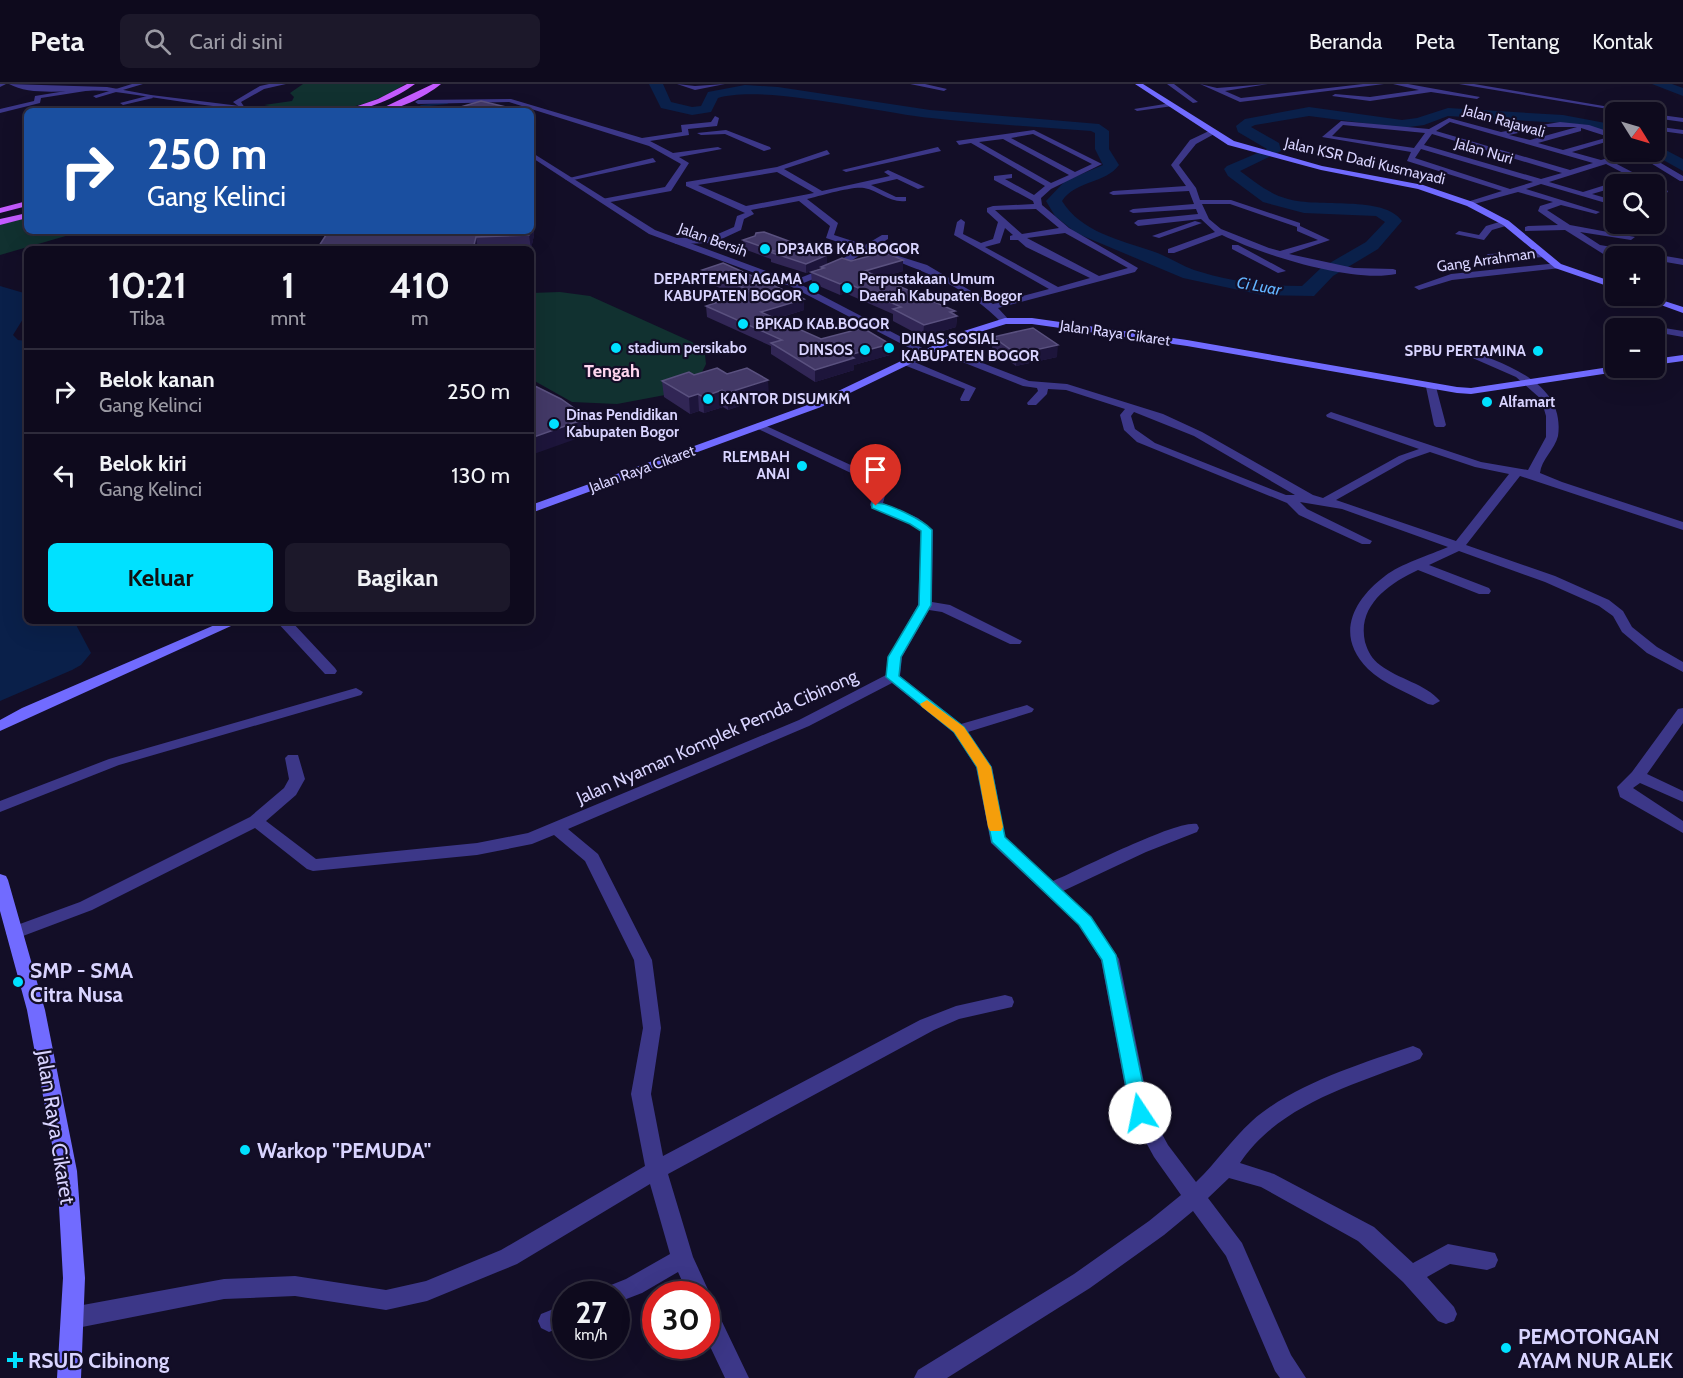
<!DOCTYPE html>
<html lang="id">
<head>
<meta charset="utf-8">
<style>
  body { margin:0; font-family:Cabin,sans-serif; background:#1c182a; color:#f1f3f6; height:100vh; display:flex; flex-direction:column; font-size:22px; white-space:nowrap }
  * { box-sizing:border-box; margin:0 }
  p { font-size:20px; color:#9b9aa4 }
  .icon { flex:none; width:33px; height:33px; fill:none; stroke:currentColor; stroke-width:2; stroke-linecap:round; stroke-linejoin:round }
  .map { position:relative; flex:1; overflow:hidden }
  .sheet { position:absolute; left:24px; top:162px; width:510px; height:378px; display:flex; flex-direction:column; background:#0e0a1d; border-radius:9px; box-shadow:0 6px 24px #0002,0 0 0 2px #2e2b3b }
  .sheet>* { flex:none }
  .guide { position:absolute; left:24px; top:24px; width:510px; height:126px; border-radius:9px; box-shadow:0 6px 24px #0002,0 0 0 2px #2e2b3b; background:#1a4fa0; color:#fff; overflow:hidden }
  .needle { width:39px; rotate:127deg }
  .fabs { position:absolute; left:1605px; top:18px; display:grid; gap:12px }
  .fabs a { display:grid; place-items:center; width:60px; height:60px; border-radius:9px; background:#0e0a1d; box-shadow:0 6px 24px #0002,0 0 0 2px #2e2b3b; font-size:30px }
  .speed { position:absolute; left:552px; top:1197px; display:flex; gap:12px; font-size:30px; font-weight:700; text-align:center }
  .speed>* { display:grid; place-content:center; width:78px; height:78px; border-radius:50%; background:#0e0a1d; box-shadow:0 6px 24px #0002,0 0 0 2px #2e2b3b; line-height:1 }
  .speed small { font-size:15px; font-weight:400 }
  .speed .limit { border:9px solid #d22; background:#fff; color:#111 }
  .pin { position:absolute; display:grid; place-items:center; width:51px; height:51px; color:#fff; margin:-62px -26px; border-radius:50% 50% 50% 0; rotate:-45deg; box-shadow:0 0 6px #0007 }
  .pin .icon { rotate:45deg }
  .me { position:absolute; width:66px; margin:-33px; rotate:349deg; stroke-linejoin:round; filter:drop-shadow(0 0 4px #0008) }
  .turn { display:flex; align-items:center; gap:21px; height:126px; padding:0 24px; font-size:27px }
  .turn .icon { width:78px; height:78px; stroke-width:2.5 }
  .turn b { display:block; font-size:42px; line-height:51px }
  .eta { display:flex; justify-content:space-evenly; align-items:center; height:102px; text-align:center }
  .eta b { font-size:36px; font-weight:700; line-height:42px }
  .primary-button { display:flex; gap:12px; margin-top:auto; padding:12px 24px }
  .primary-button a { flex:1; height:69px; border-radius:9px; background:#00e1ff; color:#111; font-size:24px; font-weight:700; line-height:69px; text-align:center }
  .primary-button a+a { background:#1c182a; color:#f1f3f6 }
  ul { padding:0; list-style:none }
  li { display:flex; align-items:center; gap:18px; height:84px; padding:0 24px; border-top:2px solid #2e2b3b }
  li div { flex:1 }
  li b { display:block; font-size:22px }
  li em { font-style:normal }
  header { display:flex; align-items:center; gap:36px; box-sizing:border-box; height:84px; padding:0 30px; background:#0e0a1d; border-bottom:2px solid #2e2b3b }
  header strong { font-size:28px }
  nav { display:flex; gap:33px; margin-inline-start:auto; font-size:21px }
  .search { width:420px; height:54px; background:#1c182a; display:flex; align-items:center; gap:15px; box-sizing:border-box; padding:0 21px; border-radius:9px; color:#9b9aa4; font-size:22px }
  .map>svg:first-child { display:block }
  .green { fill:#113130 }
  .water { fill:#0a204a }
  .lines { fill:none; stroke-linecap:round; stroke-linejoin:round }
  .stream { stroke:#0a204a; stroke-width:2 }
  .river { fill:#0a204a; fill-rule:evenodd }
  .minor { fill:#3c3788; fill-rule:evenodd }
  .tertiary { fill:#3c3788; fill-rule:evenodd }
  .secondary { fill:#716bff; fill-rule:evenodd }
  .primary { fill:#c45bff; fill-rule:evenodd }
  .wall { fill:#312655 }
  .shaded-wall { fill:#1d153b }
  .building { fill:#433967; stroke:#5a517f; stroke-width:1.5 }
  .route { fill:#00e1ff; stroke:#0092a6; stroke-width:1.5 }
  .slow { fill:#f59e0b }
  .poi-dot { fill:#00e1ff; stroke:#130e27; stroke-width:2 }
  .labels { text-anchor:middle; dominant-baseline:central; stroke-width:4.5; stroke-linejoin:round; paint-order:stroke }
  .far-street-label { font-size:15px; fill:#d9d4ff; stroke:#130e27 }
  .far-poi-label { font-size:15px; font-weight:bold; fill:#d9d4ff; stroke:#130e27; text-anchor:start }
  .far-water-label { font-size:16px; font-style:italic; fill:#62b4ff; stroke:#130e27 }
  .far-quarter-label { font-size:18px; font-weight:bold; fill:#ffd6ef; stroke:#130e27 }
  .street-label { font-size:18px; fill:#d9d4ff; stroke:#130e27 }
  .near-poi-label { font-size:21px; font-weight:bold; fill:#d9d4ff; stroke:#130e27; text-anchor:start }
  .near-street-label { font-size:21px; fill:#d9d4ff; stroke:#130e27 }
</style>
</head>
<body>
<header>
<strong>Peta</strong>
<div class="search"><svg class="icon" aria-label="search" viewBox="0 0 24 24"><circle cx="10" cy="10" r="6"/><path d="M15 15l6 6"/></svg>Cari di sini</div>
<nav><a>Beranda</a><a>Peta</a><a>Tentang</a><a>Kontak</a></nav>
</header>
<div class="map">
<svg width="1683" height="1294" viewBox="0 0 1683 1294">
  <rect width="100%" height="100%" fill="#130e27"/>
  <path class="green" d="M303 0H405C359 30 317 31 264 21L292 17 294 13 290 9Z
    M27 133V147H83L0 171V141Z
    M560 208 590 212 692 258 705 271 706 280 701 290 665 311 617 320 572 318 531 295V209Z"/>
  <path class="water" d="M0 202 24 209 26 230 13 251 18 256 27 257V537H74L91 569 81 581 72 586 0 617Z"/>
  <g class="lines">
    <path class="stream" d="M421 22 447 19"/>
    <path class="river" d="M649 0H663L671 18 692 23 701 22 708 8 745 1 778 3 930 26 1099 40 1109 47V65L1119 81C1105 100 1076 96 1062 117 1081 148 1120 156 1152 167 1167 172 1180 181 1194 186 1228 197 1266 202 1302 202L1321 184 1366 158 1385 138 1376 132 1304 129 1263 118 1228 92 1224 85 1227 82 1267 65 1238 48 1236 42 1245 35 1309 23 1402 36 1417 34 1448 24 1563 31 1616 41V49L1563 39 1448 32 1424 41 1402 44 1309 32 1255 41 1251 43 1279 59 1281 67 1240 87C1255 98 1269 110 1288 115 1318 124 1384 111 1402 137L1378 165 1333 192 1314 212 1262 211 1183 194 1076 149 1055 132 1046 117 1065 97 1103 81 1095 65V49L1091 47C1038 43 984 40 931 34 880 29 762 0 718 14L711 28 692 31 661 24Z
      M1652 0H1672L1683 4V12Z
      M1654 60 1683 75V87L1649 68H1654Z"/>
    <path class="minor" d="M0 0H6L0 3Z
      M132 0H143L96 14 93 12Z
      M269 0H286L264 5 241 18 245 24H241L233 18 260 2Z
      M677 0 695 2 725 0 695 6Z
      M910 0H925L947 5 944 7Z
      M1167 0H1174L1198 18 1193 19Z
      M1200 0 1217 4 1268 0 1225 7 1241 14 1363 0H1384L1240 18Z
      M1393 0H1408L1480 13 1477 15 1431 8 1370 17 1332 12 1335 10 1370 13 1419 6Z
      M1459 0H1474L1639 28H1626Z
      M90 3 92 6 41 14 40 19 0 29V25L34 17 35 12Z
      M151 11 153 14 123 21 120 19Z
      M511 15 642 54 682 48 681 41 711 38 715 32 719 34 717 42 688 45 689 51 650 57 673 69 718 63 722 65 679 73 689 79 671 107 605 119H602V115L665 103 681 80 649 62 509 18 418 20 415 18 418 16Z
      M1171 19 1173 22 1137 27 1134 25Z
      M1654 30 1683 34V38L1654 34Z
      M1449 34 1501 48 1560 38 1589 41 1616 50V55L1572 68 1601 76 1630 68H1642L1683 92V97H1680L1636 70 1613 78 1655 100H1646L1637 96 1616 100V103L1592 110 1616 117V122L1541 100 1526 105 1600 128 1596 130 1561 121 1547 126 1570 141 1635 153 1631 156 1580 148 1600 161 1683 175V181L1654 176V172L1610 167 1618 172H1616V178L1565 146 1525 147V143L1528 142 1558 141 1538 127 1540 122 1553 118 1518 108 1467 122V118L1502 107 1407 77 1411 68 1322 53 1341 37 1429 45ZM1450 38 1593 79 1570 86 1436 47ZM1343 41 1425 49 1414 64 1332 52ZM1545 43H1577L1530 56 1509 51ZM1581 44 1609 53 1563 66 1538 59 1581 47ZM1432 50 1562 89 1541 95 1424 61ZM1421 65 1533 98 1510 105 1415 74ZM1606 80 1631 93 1583 108 1549 98Z
      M1661 43 1683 46V50L1661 47Z
      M726 46 770 63 771 65 764 67 725 50 701 51 697 49Z
      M1034 46 1102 80 1051 105 1041 114 1042 121 1069 144 1138 184 1135 188 998 224 1010 237 1008 239H1002C967 202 915 183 867 167L836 186 796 202H790V198L830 182 859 165 826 154 830 142 799 117 751 126 754 130 744 135 741 146 713 159 676 160 672 157 676 154 711 153 734 143 737 132 745 129 686 102V98L777 83 827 66 830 70 784 85 822 107 890 92 884 88 888 86 925 103 918 105 897 95 871 101 896 113H906V117C889 119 880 107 864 104 852 102 820 112 807 115L838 139 834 151 865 161 882 151H888V155L873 164 927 181 993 220 1049 205 954 151 957 138 961 135 965 138 963 150 981 159 993 155 998 138 987 128V124L993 122 1034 120 1033 117 994 96V92L1012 90V94L1005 95 1034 111 1045 102 971 59 959 61 956 57ZM1033 50 1092 80 1075 88 1011 54ZM1003 55 1069 91 1051 99 979 58ZM777 88 814 109 746 122 698 101ZM1036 125 1059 144 1022 150 995 126ZM1005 144 1013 151 1010 152V156H1018L1026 163 1090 194 1058 203 985 163 1000 159ZM1065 149 1128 184 1099 192 1027 154Z
      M1209 47 1216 49 1196 60 1179 81 1196 104 1200 116H1231L1300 139V142L1330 156 1289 170 1354 184 1393 185 1396 186V190C1351 199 1263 171 1222 151L1174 169H1168V165L1215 148 1201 135 1138 142 1134 139 1138 136 1198 130 1196 125 1133 129 1129 127 1133 125 1194 120 1189 107 1113 111 1109 109 1113 107 1186 102 1171 81 1190 56ZM1230 120 1297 143V147L1318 156 1280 167 1269 164 1221 145 1209 135 1202 120Z
      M938 63 941 67 846 88 842 86Z
      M653 74 656 78 569 97 565 95Z
      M1654 101 1667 106 1668 108 1654 114V109L1657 108 1654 106Z
      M1506 136 1509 137V141L1492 146 1484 156 1455 150 1459 147 1479 151 1486 142Z
      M1195 137 1202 139 1159 154 1152 152Z
      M1232 161H1238L1286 187 1278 189 1232 165Z
      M1543 168 1546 169V173L1488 176 1484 173 1488 170Z
      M1558 179 1561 180V184L1452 196 1419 206 1414 203 1451 190Z
      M1658 243 1683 247V253L1655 248V244Z
      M936 261 1029 297 1067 300 1163 330 1202 348 1313 411 1323 414 1399 372 1419 365 1327 333 1326 331 1331 328 1481 378 1528 386 1546 353V332L1541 315 1516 293 1452 265 1461 263C1500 279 1566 296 1558 352 1555 365 1541 376 1540 389L1562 398 1683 438V446L1520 392 1466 461 1555 492 1609 516 1623 527 1632 543 1657 563 1683 578V588L1647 569 1622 548 1613 532 1599 522 1545 498 1459 467 1429 481 1489 504 1491 507 1489 510H1479L1418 486C1388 500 1357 522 1365 558 1368 568 1372 575 1380 581 1398 595 1426 600 1440 617L1433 621 1428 620C1409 609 1383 600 1368 585 1335 552 1352 517 1385 492 1400 480 1430 471 1448 463L1342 425 1300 418 1307 425 1372 457 1370 460H1362L1299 431 1287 419 1137 358 1124 346 1120 331 1125 325 1066 306 1048 305 1047 310 1036 321H1028L1027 319 1038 307 1037 304 1023 302 932 266 931 264ZM1134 328 1194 352 1295 411H1286L1155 359 1135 345 1131 332ZM1430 368 1475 383 1509 390 1456 457 1336 416 1407 376Z
      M904 277H912L976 304 969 317H961L960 315 965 305 904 281Z
      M1431 300 1436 303 1446 341 1444 343H1436L1434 341 1426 303Z
      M760 339 881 395 887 404 883 419 918 434 933 446 932 518 950 521 1022 557 1020 560H1010L942 528 929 526 902 573 900 592 961 640 1027 621 1034 625 1032 628 968 648 992 683 1005 753 1053 797C1077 787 1177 735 1197 740L1199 744 1197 748 1146 768 1063 807 1091 833 1119 875 1150 1028 1168 1061 1196 1098C1216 1079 1231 1056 1252 1037 1292 1001 1362 979 1413 962L1420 965 1423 970 1420 975C1356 1000 1279 1020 1240 1079L1274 1090 1374 1143 1413 1179 1448 1160 1495 1169 1498 1176 1495 1183 1487 1186 1450 1180 1427 1193 1454 1223 1457 1230 1454 1237 1446 1240 1438 1237 1403 1198 1358 1157 1261 1103 1229 1094 1208 1114 1242 1159 1291 1271 1306 1294H1280L1275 1287 1226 1172 1193 1127 1164 1151 1090 1204 947 1294H914L918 1286 1074 1190 1149 1137 1181 1111 1154 1073 1130 1029 1101 876 1079 841 991 759 976 683 954 649 892 599 809 642 568 745 598 770 652 876 661 944 651 1010 663 1072 920 936 956 922 1005 911 1012 913 1014 918 1012 923 959 935 934 946 668 1090 693 1173 710 1210 707 1217 706 1210H688L678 1188 642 1209 616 1219V1210H603L606 1203 626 1195 670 1170 650 1100 517 1180 427 1217 386 1226 295 1212 224 1215 72 1245 64 1241 61 1234 64 1227 72 1223 224 1195 295 1192 386 1206 426 1197 501 1166 645 1082 631 1010 643 944 634 876 585 777 554 751 532 760 477 771 313 787 307 785 255 744 92 826 15 855 9 854 6 849 9 844 80 818 250 733 284 704 289 695 285 674 288 671H298L305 695 296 711 266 737 316 775 477 759 528 749 799 636 886 591 888 573 918 521 921 447 910 440 872 424 870 421 875 404 872 399 756 344V340Z
      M276 537H291L335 584 337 587 335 590H325Z
      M356 604 363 608 361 611 119 681 0 728V717L109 675Z
      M1683 624V639L1647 690 1683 707V718L1640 699 1633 704 1683 737V749L1620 713 1617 703 1632 688 1678 625Z
      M706 1218 714 1221 749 1294H725L706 1254Z
      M566 1220V1241L549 1248 541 1244 538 1237 541 1230Z"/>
    <path class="tertiary" d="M9 0 107 3 151 11 281 27C223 27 166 14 108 7 80 4 34 14 9 0Z
      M531 68 655 146 796 198 932 269 923 271 790 202 649 150 531 73Z"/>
    <path class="secondary" d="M1135 0H1143L1234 57 1322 82 1423 101 1473 118 1509 137 1561 180 1616 199V205L1555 184 1503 141 1467 122 1418 105 1321 86 1228 61Z
      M1636 212H1649L1683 223V229Z
      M1005 234H1032L1187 256 1457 303 1471 304 1616 282 1628 284 1623 287 1471 310 1457 309 1187 262 1032 240H1006L970 251 821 323 531 429V421L813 319 964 247Z
      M1683 271V277L1654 281V275Z
      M224 537H242L0 647V636L22 624Z
      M0 790 6 792 8 796 45 926 77 1087 85 1194 81 1294H57L63 1194 57 1087 27 926 0 827Z"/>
    <path class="primary" d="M407 0H415C396 14 366 27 343 27L378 15Z
      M433 0H441C425 13 397 27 376 27Z
      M27 117V122L0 129V124Z
      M27 129V134L0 141V135Z"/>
  </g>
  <path class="wall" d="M532 137 534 151 531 165H317L374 149Z
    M743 156 827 171V180L851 177 903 176V187L880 194 957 232 956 243 923 253 893 237V230L845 209 840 211 812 199 811 188 821 185V183L824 182 806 189 771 178V175L744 165Z
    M702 186 804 215V226L776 235 821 255 890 271 854 281V286L815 298 771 270V262L707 233 706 222 737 211 703 197Z
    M993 253 1057 273 1016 282 992 264Z
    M694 291 769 312 728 326 723 323 704 329 699 327 690 330 664 313 662 297Z"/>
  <path class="shaded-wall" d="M506 23V27H491Z
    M532 137 534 151 531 165 529 151 530 147H531Z
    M476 153 478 165H473Z
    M827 171V181L806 189V180Z
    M903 176V187L865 198V187Z
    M845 198V209L840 211V200Z
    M804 215V226L761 239V228Z
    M955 227V232H957L956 243 923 253 924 241 950 228Z
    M890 260V271L854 281V286L815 298V286L849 271Z
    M1058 261 1057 273 1016 282 1017 270Z
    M768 296 769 312 728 326 727 309Z
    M722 306 723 323 704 329 703 313Z
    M698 310 699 327 690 330 689 313Z
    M588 334 590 350 531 371V354Z"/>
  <path class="building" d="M481 17 506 23 491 27H463L454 25Z
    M380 147H530L529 151 476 153 473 165H317L326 151 374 149Z
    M764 148 827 171 806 180 770 168 774 167 743 156 755 152 756 149Z
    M884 168 903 176 865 187 955 227 950 228 957 232 924 241 893 225 901 223 845 198 840 200 811 188 824 184 821 183 842 174 851 177Z
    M723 179 804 215 761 228 821 255 863 244 890 260 849 271 854 274 815 286 771 259 782 256 706 222 751 207 702 186Z
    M1033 244 1058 261 1017 270 993 253Z
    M717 284 727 290 747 284 768 296 727 309 722 306 703 313 698 310 689 313 662 297 689 288 694 291Z
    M531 300 561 315 588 334 531 354Z"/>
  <path class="route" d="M872 419C886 417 923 436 932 446L931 521 901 573 899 592 964 643 991 683 1005 753 1091 833 1116 871 1149 1029 1147 1035 1140 1037 1134 1035 1131 1029 1102 876 1079 841 992 758 977 683 954 648 886 593 888 573 919 521 921 447 910 440 872 424Z"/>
  <path class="slow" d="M927 616 964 643 991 683 1003 743 1001 747H990L988 743 977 683 954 648 922 623 920 620Z"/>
  <g class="poi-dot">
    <circle cx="765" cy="165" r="6"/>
    <circle cx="814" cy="204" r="6"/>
    <circle cx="847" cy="204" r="6"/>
    <circle cx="743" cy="240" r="6"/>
    <circle cx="616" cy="264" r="6"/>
    <circle cx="889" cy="264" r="6"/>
    <circle cx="865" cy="266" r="6"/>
    <circle cx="1538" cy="267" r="6"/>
    <circle cx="708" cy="315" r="6"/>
    <circle cx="1487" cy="318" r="6"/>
    <circle cx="554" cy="340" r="6"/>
    <circle cx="802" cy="382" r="6"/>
    <circle cx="18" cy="898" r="6"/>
    <circle cx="245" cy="1066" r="6"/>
    <circle cx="1506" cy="1264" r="6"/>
    <path d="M12 1267h6v6h6v6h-6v6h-6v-6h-6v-6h6z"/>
  </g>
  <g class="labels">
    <g class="far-street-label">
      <text transform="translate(1504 37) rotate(16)">Jalan Rajawali</text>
      <text transform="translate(1484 67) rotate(16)">Jalan Nuri</text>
      <text transform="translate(1365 77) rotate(13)">Jalan KSR Dadi Kusmayadi</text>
      <text transform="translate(713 156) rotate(20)">Jalan Bersih</text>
      <text transform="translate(1486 176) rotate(-8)">Gang Arrahman</text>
      <text transform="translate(1115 249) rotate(8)">Jalan Raya Cikaret</text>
      <text transform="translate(642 385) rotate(-20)">Jalan Raya Cikaret</text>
    </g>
    <g class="far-poi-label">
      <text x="777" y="165">DP3AKB KAB.BOGOR</text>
      <text x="802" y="195" text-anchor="end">DEPARTEMEN AGAMA<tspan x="802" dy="17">KABUPATEN BOGOR</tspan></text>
      <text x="859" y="195">Perpustakaan Umum<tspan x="859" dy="17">Daerah Kabupaten Bogor</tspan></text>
      <text x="755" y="240">BPKAD KAB.BOGOR</text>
      <text x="901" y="255">DINAS SOSIAL<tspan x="901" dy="17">KABUPATEN BOGOR</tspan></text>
      <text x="628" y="264">stadium persikabo</text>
      <text x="853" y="266" text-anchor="end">DINSOS</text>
      <text x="1526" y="267" text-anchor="end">SPBU PERTAMINA</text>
      <text x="720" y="315">KANTOR DISUMKM</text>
      <text x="1499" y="318">Alfamart</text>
      <text x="566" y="331">Dinas Pendidikan<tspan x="566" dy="17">Kabupaten Bogor</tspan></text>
      <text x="790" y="373" text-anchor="end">RLEMBAH<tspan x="790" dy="17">ANAI</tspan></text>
    </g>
    <g class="far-water-label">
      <text transform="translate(1259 202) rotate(10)">Ci Luar</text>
    </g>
    <g class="far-quarter-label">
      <text x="612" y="287">Tengah</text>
    </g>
    <g class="street-label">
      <text transform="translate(717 653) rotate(-24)">Jalan Nyaman Komplek Pemda Cibinong</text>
    </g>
    <g class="near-poi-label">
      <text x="30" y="886">SMP - SMA<tspan x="30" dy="24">Citra Nusa</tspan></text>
      <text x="257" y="1066">Warkop "PEMUDA"</text>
      <text x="1518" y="1252">PEMOTONGAN<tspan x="1518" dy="24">AYAM NUR ALEK</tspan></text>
      <text x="28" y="1276">RSUD Cibinong</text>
    </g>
    <g class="near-street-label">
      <text transform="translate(56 1043) rotate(81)">Jalan Raya Cikaret</text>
    </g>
  </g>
</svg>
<div class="fabs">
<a><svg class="needle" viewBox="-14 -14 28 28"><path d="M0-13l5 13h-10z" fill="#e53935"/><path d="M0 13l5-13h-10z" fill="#9b9aa4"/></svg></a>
<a><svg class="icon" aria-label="search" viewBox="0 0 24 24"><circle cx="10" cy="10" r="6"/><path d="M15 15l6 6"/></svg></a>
<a>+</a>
<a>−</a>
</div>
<div class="speed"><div>27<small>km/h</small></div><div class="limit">30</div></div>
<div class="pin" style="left:876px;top:422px;background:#d93025"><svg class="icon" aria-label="arrive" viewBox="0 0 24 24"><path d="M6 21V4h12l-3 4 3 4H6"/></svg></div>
<svg class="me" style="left:1140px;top:1029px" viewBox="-20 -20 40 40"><circle r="19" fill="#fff"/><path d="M0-13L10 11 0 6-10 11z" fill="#00e1ff"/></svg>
<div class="guide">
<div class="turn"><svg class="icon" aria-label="right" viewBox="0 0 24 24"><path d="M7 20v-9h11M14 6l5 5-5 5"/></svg><div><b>250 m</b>Gang Kelinci</div></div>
</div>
<section class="sheet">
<div class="eta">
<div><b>10:21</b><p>Tiba</p></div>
<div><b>1</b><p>mnt</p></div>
<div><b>410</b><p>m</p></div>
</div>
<ul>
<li><svg class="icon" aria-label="right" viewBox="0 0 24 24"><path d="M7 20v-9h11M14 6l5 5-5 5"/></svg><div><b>Belok kanan</b><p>Gang Kelinci</p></div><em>250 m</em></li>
<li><svg class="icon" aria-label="left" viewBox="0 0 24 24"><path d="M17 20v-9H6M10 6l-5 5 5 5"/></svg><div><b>Belok kiri</b><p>Gang Kelinci</p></div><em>130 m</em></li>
</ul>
<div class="primary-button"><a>Keluar</a><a>Bagikan</a></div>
</section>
</div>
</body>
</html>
